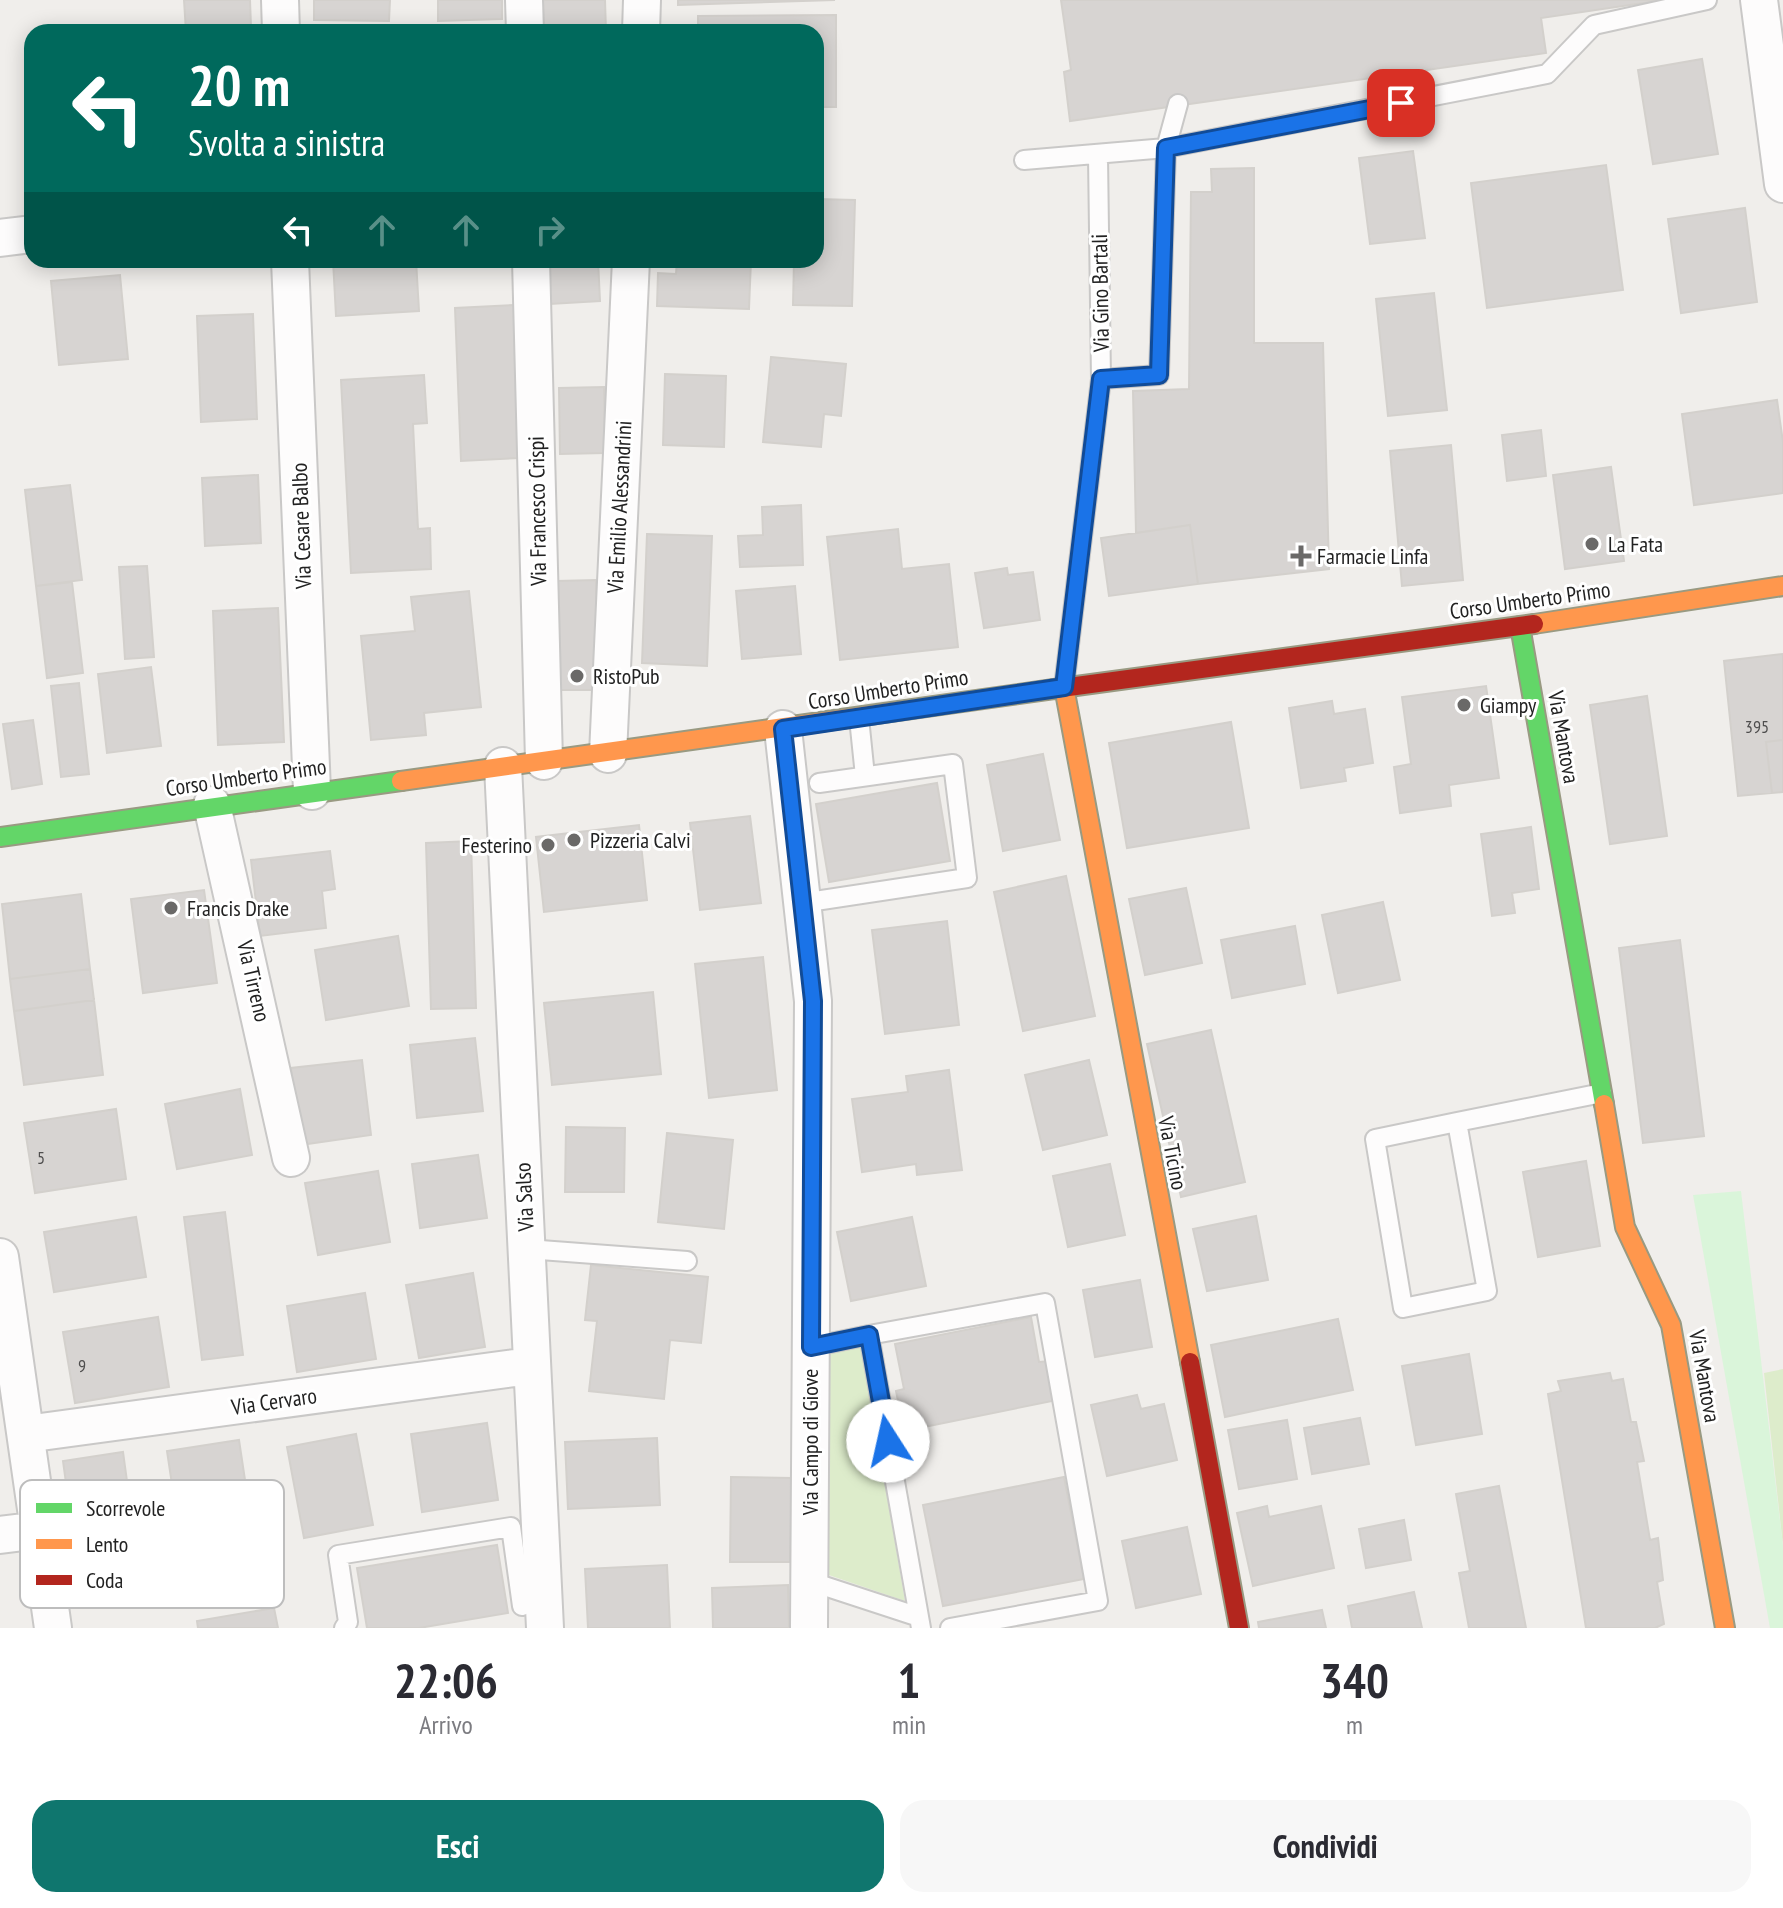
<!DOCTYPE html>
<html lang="it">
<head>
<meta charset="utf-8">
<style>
  body { margin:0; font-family:"PT Sans Narrow",sans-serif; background:#f7f7f7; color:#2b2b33; height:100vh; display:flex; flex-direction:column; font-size:30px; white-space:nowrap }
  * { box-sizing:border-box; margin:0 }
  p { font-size:26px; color:#7c7c81 }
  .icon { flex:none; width:44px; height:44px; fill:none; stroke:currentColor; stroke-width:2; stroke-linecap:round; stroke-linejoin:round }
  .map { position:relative; height:1628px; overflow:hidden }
  .sheet { display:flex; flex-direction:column; background:#fff; flex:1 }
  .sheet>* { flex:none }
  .banner { position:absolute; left:24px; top:24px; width:800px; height:244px; border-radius:24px; box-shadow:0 4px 20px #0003; background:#00695c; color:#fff; overflow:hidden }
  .pin { position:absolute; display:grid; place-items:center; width:68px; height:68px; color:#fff; margin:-34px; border-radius:16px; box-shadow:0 4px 12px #0006 }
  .me { position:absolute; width:88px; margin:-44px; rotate:350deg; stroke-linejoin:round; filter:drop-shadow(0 0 6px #0008) }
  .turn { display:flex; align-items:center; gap:28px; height:168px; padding:0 32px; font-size:36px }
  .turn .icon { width:104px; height:104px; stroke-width:2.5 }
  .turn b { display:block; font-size:56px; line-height:68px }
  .lanes { display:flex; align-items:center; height:76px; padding:0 32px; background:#0003; justify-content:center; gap:40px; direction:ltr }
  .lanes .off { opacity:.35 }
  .eta { display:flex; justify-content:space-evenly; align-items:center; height:136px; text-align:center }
  .eta b { font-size:48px; font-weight:700; line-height:56px }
  .action { display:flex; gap:16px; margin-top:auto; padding:16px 32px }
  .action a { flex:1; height:92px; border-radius:24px; background:#0f766e; color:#fff; font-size:32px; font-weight:700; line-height:92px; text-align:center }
  .action a+a { background:#f7f7f7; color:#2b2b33 }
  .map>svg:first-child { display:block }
  .grass { fill:#ddeccb }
  .park { fill:#daf5da }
  .building { fill:#d7d4d2; stroke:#d3d0cc; stroke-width:2 }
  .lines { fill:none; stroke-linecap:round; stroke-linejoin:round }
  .lane-casing { stroke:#c9c8c7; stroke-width:22 }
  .street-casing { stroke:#c9c8c7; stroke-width:40 }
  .fast-casing { stroke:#999a82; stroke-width:22 }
  .slow-casing { stroke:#999a82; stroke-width:22 }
  .jam-casing { stroke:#999a82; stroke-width:22 }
  .lane { stroke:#fdfcfc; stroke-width:18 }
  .street { stroke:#fdfcfc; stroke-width:36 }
  .fast { stroke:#63d668; stroke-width:18 }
  .slow { stroke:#ff974d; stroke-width:18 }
  .jam { stroke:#b3261e; stroke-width:18 }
  .route-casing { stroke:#114b97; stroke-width:20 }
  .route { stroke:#1a73e8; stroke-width:14 }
  .poi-dot { fill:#6a6968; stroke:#fff; stroke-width:3 }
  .labels { text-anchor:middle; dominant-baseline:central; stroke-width:6; stroke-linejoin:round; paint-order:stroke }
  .number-label { font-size:18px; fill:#4f4e4e }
  .street-label { font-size:22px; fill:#222; stroke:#fff }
  .poi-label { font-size:22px; fill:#222; stroke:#fff; text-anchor:start }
  .key { fill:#fff; stroke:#bdbdbd; stroke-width:2 }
  .key-label { font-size:22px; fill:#222 }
</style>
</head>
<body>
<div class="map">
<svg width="1783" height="1628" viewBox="0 0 1783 1628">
  <rect width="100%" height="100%" fill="#f0eeeb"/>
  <path class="grass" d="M861 1345 905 1601 820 1572 825 1351Z
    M1783 1369V1546L1764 1373Z"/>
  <path class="park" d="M1741 1191 1783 1546V1628H1770L1693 1195Z"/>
  <path class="building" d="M184 0H250L251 27 186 32Z
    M314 0H390L389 21 314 20Z
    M438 0H502V19L438 21Z
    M543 0H605L606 32H544Z
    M678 0H835L678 5Z
    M1061 0H1664L1541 18 1546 53 1070 121 1064 72 1071 70Z
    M836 15V107H816V32H698V16Z
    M1702 59 1718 154 1653 164 1638 70Z
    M1413 151 1425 238 1370 244 1359 158Z
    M1606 165 1623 290 1487 308 1471 183Z
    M1254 168V343H1323L1329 569 1198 584 1190 525 1136 533 1133 391 1189 389 1191 192H1212L1211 169Z
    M816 199 855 200 852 306 793 305 794 260H816Z
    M1745 208 1757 302 1681 313 1668 219Z
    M333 260H416L419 311 336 316Z
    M548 260H598L600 301 550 304Z
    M677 260H751L749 309 657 306 658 273 676 274Z
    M120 275 128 359 59 365 51 281Z
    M1434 293 1447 410 1388 416 1376 299Z
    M514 305 520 458 461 461 455 308Z
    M253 314 257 419 201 422 197 316Z
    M771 357 846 364 841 416 824 414 821 447 763 442Z
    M665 374 726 376 724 447 663 445Z
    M424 375 427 423 413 424 418 529 430 528 431 569 351 573 341 380Z
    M604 387 605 453 560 454 559 388Z
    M1777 400 1783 442V493L1694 505 1682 414Z
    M1541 430 1546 476 1507 481 1502 435Z
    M1451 445 1463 580 1402 586 1390 451Z
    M1611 467 1624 561 1565 569 1553 475Z
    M258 475 261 543 205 546 202 478Z
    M70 485 82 580 36 586 25 490Z
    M801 505 803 565 740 567 738 536 763 535 762 507Z
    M1190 525 1198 584 1109 596 1101 538Z
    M898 529 902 569 949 564 958 647 840 660 827 537Z
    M647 534 712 536 707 666 642 663Z
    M147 566 154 657 125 659 119 567Z
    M1007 568 1008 575 1033 572 1040 620 984 628 975 573Z
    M596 580 597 690H557V581Z
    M72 582 83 673 47 678 36 586Z
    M795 586 801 654 742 659 736 591Z
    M469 591 481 707 424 713 426 735 371 740 361 636 415 631 411 597Z
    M278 608 284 742 218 745 213 611Z
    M1783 654V792L1738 796 1724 661Z
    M151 667 161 746 107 753 98 674Z
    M79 683 89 774 61 777 51 686Z
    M1486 686 1499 778 1449 785 1451 806 1400 813 1394 767 1411 764 1402 697Z
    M1647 696 1667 836 1610 844 1590 705Z
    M1332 701 1334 714 1365 709 1373 763 1344 768 1346 781 1301 788 1289 708Z
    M33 720 42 784 12 789 3 724Z
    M1231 722 1249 828 1127 848 1109 743Z
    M1783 740V792L1772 793 1766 742Z
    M1043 754 1060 840 1003 851 987 765Z
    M937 783 950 861 829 882 816 804Z
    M750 816 761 903 700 910 690 823Z
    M639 825 647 900 544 912 536 837Z
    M1531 827 1539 889 1512 893 1515 913 1492 916 1481 834Z
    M471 841 476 1008 431 1009 426 843Z
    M330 851 335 889 322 891 326 928 260 936 251 860Z
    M1066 876 1095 1016 1023 1031 994 892Z
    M1186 888 1202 963 1145 975 1129 899Z
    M204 890 217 983 143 993 131 899Z
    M81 894 90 969 10 979 2 904Z
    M1383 902 1400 980 1338 993 1322 915Z
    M947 921 959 1025 885 1034 872 930Z
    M1295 926 1305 984 1232 998 1221 940Z
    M398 936 409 1006 326 1020 315 950Z
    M1680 940 1704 1136 1643 1143 1619 948Z
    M763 957 777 1090 709 1098 695 964Z
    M90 969 94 1000 14 1011 10 979Z
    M653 992 661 1074 552 1085 544 1003Z
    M94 1000 103 1075 24 1085 14 1011Z
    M1211 1030 1245 1182 1181 1197 1147 1044Z
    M475 1038 483 1111 417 1118 410 1045Z
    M362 1060 371 1135 300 1145 291 1068Z
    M1089 1060 1107 1135 1043 1150 1025 1075Z
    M949 1070 962 1170 917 1175 916 1164 862 1172 852 1099 908 1092 906 1076Z
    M240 1089 252 1155 177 1169 165 1104Z
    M116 1109 126 1179 35 1193 24 1123Z
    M566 1127 625 1128 624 1192H565Z
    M667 1133 733 1140 724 1229 658 1222Z
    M478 1155 487 1218 420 1228 412 1164Z
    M1586 1161 1600 1246 1538 1257 1523 1172Z
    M1110 1164 1125 1235 1068 1247 1053 1176Z
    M378 1171 390 1242 318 1255 305 1183Z
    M225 1212 243 1355 202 1360 184 1217Z
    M1256 1216 1268 1280 1207 1291 1193 1229Z
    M136 1217 146 1277 54 1292 44 1232Z
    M912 1217 926 1286 851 1301 837 1232Z
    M591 1265 708 1277 701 1343 670 1340 664 1399 589 1391 597 1321 585 1320Z
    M473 1273 485 1347 419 1358 406 1285Z
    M1140 1280 1152 1347 1095 1357 1083 1290Z
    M365 1293 376 1359 297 1372 287 1306Z
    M158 1317 169 1387 75 1403 63 1332Z
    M1031 1317 1039 1362 1049 1361 1057 1400 904 1431 896 1391 904 1389 895 1344Z
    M1338 1319 1353 1390 1225 1417 1211 1345Z
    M1469 1354 1482 1434 1416 1445 1402 1366Z
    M1610 1373 1612 1381 1623 1379 1631 1422H1636L1644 1461 1637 1462 1650 1540 1658 1538 1663 1580 1657 1582 1664 1624 1655 1628H1586L1548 1394 1561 1391 1558 1381Z
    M1137 1395 1141 1409 1164 1404 1177 1460 1107 1476 1091 1405Z
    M1360 1418 1369 1464 1312 1474 1304 1428Z
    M1287 1420 1297 1479 1239 1489 1228 1430Z
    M487 1423 498 1500 422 1512 411 1434Z
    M356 1434 373 1525 304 1538 287 1447Z
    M657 1438 660 1505 568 1509 565 1442Z
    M239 1440 248 1500 176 1511 167 1451Z
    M123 1452 132 1518 72 1527 63 1461Z
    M731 1477 792 1478 790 1562H730Z
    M1064 1477 1084 1579 943 1606 923 1505Z
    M1499 1486 1526 1628H1469L1459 1573 1470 1571 1456 1494Z
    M1267 1506 1269 1517 1321 1506 1334 1568 1253 1586 1237 1513Z
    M1404 1520 1411 1560 1366 1568 1359 1529Z
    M1187 1527 1201 1594 1136 1608 1122 1541Z
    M497 1545 508 1613 419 1628H367L357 1568Z
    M667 1565 670 1628H588L585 1569Z
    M788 1585 789 1628H713L712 1588Z
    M1414 1592 1422 1628H1352L1348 1606Z
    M274 1608 278 1628H198L197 1621Z
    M1322 1610 1326 1628H1259L1258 1622Z"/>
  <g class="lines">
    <defs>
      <path id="lane" d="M1024 160 1166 148 1178 104
        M1101 379 1159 375 1166 148 1547 74 1594 25 1707 0
        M1064 687 1101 379 1098 156
        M859 718 865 776
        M802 903 967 878 953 764 819 783
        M1457 1122 1487 1291 1403 1308 1375 1139Z
        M1457 1122 1602 1093
        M527 1249 687 1261
        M811 1347 869 1335
        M809 1581 919 1617
        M344 1628 348 1622 338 1555 511 1527 522 1606
        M921 1628 869 1335 1045 1303 1098 1601 950 1628"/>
      <path id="street" d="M280 0 281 32
        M524 0 525 32
        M1759 0 1783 184
        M641 32 642 0
        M0 238 32 234
        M290 260 312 791
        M531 260 544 761
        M783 729 813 1001 809 1628
        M608 754 631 260
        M503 766 545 1628
        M212 805 291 1158
        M0 1257 53 1628
        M26 1434 522 1367
        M0 1535 40 1530"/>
      <path id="fast" d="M1520 626 1604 1104
        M0 837 401 781"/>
      <path id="slow" d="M1534 624 1783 586
        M1064 687 1190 1362
        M401 781 1054 689
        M1604 1104 1625 1227 1671 1325 1725 1628"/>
      <path id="jam" d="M1054 689 1534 624
        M1190 1362 1239 1628"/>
    </defs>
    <use href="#lane" class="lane-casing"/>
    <use href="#street" class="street-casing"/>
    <use href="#fast" class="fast-casing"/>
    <use href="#slow" class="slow-casing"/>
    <use href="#jam" class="jam-casing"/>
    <use href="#lane" class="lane"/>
    <use href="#street" class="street"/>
    <use href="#fast" class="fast"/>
    <use href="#slow" class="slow"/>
    <use href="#jam" class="jam"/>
  </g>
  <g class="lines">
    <defs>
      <path id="route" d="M888 1441 869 1335 811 1347 813 1001 783 729 1064 687 1101 379 1159 375 1166 148 1401 103"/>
    </defs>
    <use href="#route" class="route-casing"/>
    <use href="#route" class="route"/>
  </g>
  <g class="poi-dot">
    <circle cx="1592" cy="544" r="8"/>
    <path d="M1297 544h8v8h8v8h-8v8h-8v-8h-8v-8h8z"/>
    <circle cx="577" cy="676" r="8"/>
    <circle cx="1464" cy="705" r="8"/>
    <circle cx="574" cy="840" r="8"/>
    <circle cx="548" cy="845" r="8"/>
    <circle cx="171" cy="908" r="8"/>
  </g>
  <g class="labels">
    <g class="number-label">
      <text x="1757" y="726">395</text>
      <text x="41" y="1157">5</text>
      <text x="82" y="1365">9</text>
    </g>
    <g class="street-label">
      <text transform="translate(1100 293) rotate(-91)">Via Gino Bartali</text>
      <text transform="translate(619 507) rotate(-87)">Via Emilio Alessandrini</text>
      <text transform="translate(537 511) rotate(-91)">Via Francesco Crispi</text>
      <text transform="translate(301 526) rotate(-92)">Via Cesare Balbo</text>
      <text transform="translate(1530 600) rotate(-8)">Corso Umberto Primo</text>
      <text transform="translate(888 689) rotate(-9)">Corso Umberto Primo</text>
      <text transform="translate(1564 737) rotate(80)">Via Mantova</text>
      <text transform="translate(246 777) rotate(-8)">Corso Umberto Primo</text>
      <text transform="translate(254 981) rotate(77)">Via Tirreno</text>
      <text transform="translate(1173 1153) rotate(79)">Via Ticino</text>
      <text transform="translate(524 1197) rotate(-93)">Via Salso</text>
      <text transform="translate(1705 1376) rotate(80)">Via Mantova</text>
      <text transform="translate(274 1401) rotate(-8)">Via Cervaro</text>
      <text transform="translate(810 1442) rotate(-90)">Via Campo di Giove</text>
    </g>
    <g class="poi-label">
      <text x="1608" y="544">La Fata</text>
      <text x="1317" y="556">Farmacie Linfa</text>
      <text x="593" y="676">RistoPub</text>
      <text x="1480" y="705">Giampy</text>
      <text x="590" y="840">Pizzeria Calvi</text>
      <text x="532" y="845" text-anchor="end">Festerino</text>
      <text x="187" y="908">Francis Drake</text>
    </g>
  </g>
  <rect x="20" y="1480" width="264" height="128" rx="12" class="key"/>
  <rect x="36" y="1503" width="36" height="10" fill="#63d668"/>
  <rect x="36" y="1539" width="36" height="10" fill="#ff974d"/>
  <rect x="36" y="1575" width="36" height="10" fill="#b3261e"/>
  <g class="key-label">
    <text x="86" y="1516">Scorrevole</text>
    <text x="86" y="1552">Lento</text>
    <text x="86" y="1588">Coda</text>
  </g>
</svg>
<div class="pin" style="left:1401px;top:103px;background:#d93025"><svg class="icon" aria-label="arrive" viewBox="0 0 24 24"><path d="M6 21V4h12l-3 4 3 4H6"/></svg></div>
<svg class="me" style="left:888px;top:1441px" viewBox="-20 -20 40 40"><circle r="19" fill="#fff"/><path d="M0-13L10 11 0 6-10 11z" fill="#1a73e8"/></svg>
<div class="banner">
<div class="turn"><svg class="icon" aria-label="left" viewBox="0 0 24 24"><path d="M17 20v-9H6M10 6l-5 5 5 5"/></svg><div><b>20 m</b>Svolta a sinistra</div></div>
<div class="lanes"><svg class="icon" aria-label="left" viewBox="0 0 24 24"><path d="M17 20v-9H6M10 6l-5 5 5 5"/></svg><svg class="icon off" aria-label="ahead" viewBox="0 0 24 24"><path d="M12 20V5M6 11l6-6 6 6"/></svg><svg class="icon off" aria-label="ahead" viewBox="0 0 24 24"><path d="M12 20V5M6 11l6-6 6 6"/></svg><svg class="icon off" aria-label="right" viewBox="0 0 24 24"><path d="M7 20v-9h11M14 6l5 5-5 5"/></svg></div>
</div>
</div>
<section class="sheet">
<div class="eta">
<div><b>22:06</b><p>Arrivo</p></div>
<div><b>1</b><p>min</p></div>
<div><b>340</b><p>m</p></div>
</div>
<div class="action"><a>Esci</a><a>Condividi</a></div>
</section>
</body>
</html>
